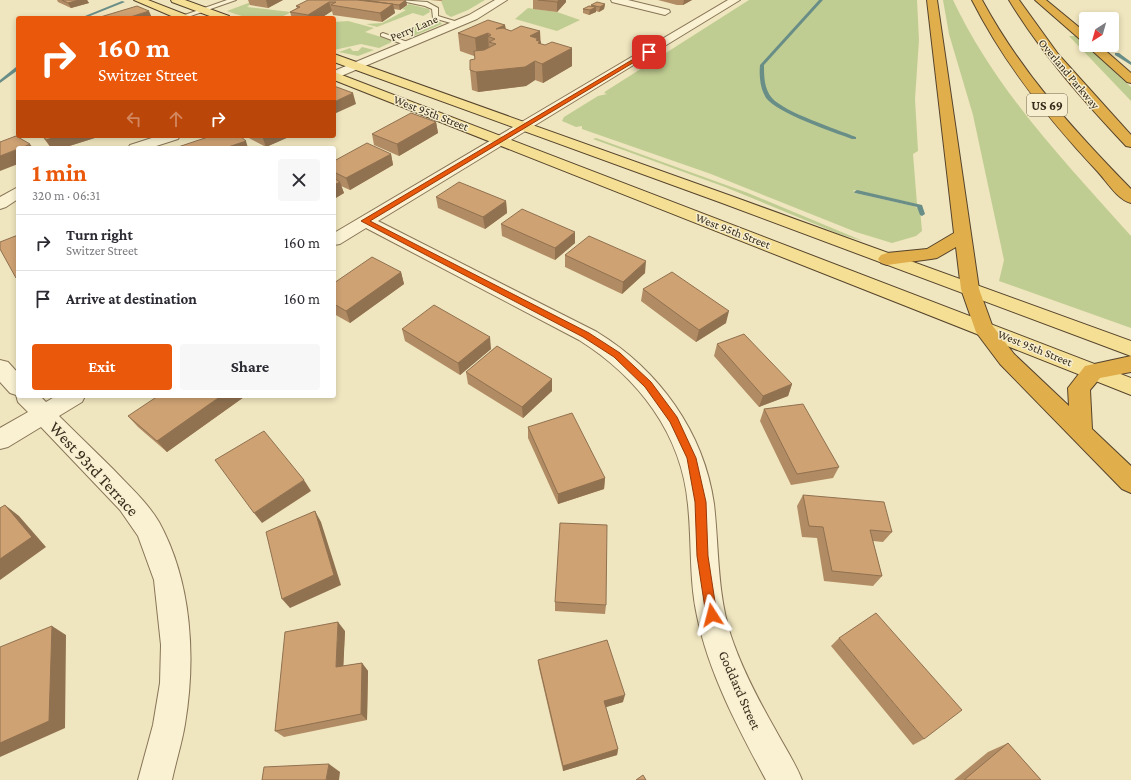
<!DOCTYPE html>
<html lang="en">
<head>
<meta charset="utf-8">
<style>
  body { margin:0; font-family:"Crimson Pro",serif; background:#f7f7f7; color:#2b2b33; height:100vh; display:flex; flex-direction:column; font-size:15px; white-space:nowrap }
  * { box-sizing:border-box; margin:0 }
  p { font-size:13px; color:#7c7c81 }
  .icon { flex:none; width:22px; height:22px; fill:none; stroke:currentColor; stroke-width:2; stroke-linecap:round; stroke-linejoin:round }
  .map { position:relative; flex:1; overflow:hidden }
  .panel { position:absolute; left:16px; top:146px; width:320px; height:252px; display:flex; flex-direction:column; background:#fff; border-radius:4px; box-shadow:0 2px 6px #0003 }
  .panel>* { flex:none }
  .banner { position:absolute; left:16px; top:16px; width:320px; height:122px; border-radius:4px; box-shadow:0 2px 6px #0003; background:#ea580c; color:#fff; overflow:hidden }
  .needle { width:26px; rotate:217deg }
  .buttons { position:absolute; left:1079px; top:12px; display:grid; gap:8px }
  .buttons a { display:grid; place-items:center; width:40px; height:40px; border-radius:4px; background:#fff; box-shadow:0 2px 6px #0003; font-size:20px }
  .pin { position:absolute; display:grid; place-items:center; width:34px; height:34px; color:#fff; margin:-17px; border-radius:8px; box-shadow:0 2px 6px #0006 }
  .me { position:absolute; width:44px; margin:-22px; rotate:351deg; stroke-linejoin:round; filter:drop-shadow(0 0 3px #0008) }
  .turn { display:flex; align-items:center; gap:14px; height:84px; padding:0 16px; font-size:18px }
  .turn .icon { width:52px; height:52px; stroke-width:2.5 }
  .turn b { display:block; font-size:28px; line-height:34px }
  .lanes { display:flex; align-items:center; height:38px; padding:0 16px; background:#0003; justify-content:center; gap:20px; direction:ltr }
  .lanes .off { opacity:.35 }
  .round { display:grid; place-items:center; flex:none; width:42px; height:42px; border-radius:4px; background:#f7f7f7 }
  .overview { display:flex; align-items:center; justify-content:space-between; height:68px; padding:0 16px }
  h1 { font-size:24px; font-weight:700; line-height:30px; color:#ea580c }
  .button { display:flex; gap:8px; margin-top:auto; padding:8px 16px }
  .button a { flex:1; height:46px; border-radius:4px; background:#ea580c; color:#fff; font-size:16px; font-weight:700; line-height:46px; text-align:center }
  .button a+a { background:#f7f7f7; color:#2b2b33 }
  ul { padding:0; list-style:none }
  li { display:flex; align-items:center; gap:12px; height:56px; padding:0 16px; border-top:1px solid #e1e1e2 }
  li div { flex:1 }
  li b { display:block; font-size:15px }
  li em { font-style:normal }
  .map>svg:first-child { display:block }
  .green { fill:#c0cd92 }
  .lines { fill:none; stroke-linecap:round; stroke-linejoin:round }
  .stream { fill:#698e88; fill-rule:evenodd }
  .lane-casing { stroke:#877557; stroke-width:2 }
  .street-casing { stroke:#877557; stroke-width:2 }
  .primary-casing { stroke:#55432b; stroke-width:2 }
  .highway-casing { stroke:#55432b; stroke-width:2 }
  .lane { fill:#f9f1d2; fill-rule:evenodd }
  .street { fill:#f9f1d2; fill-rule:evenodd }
  .primary { fill:#f4df94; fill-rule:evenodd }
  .highway { fill:#e1ae4c; fill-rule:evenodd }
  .wall { fill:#b18b63 }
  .shaded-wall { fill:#907150 }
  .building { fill:#cea273; stroke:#907150 }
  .route { fill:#ea580c; stroke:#983908 }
  .labels { text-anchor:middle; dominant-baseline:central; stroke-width:3; stroke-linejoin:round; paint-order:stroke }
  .far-street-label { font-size:12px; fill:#362b1c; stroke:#f6eece }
  .shield { fill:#f6eece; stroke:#706651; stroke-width:1 }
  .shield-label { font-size:13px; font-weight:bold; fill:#362b1c }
  .street-label { font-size:14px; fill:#362b1c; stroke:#f6eece }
  .near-street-label { font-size:17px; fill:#362b1c; stroke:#f6eece }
</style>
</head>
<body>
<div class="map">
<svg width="1131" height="780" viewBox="0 0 1131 780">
  <rect width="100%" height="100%" fill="#efe5be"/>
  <path class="green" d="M443 0H485L468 10 451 17 446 14 441 1Z
    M749 0H917L919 40 915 99 918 151 913 154 917 204 853 190 855 193 913 206 920 209 922 231 916 236 892 243 856 232 711 174 582 129V126L576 127 562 121 564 117 598 96 607 94 604 93 606 91Z
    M943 0H953C996 91 1065 162 1131 236V328L999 281 1004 260 973 115 949 34Z
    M251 2 252 3 247 7 291 12C273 24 247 19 227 11Z
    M409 4 429 9 430 12 423 16 413 13 377 27 366 24 382 23 406 10 402 9Z
    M528 8 557 12 580 20 557 31 515 19Z
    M348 21 374 28 365 32 394 41 379 48 361 44 334 50V22Z
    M428 21 440 22 442 24 414 36 401 35 403 31Z
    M1069 36H1075L1131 87V101Z
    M362 47 374 50 358 56 339 52 350 48 353 51H358Z
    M596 138 748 193 863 241 839 234 725 187 593 139Z"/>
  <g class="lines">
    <path class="stream" d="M819 0H823L764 65C764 76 764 89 772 98 784 112 836 129 856 137V139H852C833 132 777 113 766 98 760 88 759 76 760 65Z
      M122 1 125 2 85 18H80Z
      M1115 53H1119L1131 62V65L1115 55Z
      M16 67H18V70L0 83V80Z
      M857 190 922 205 925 214 922 216 920 215 917 207 855 193 854 192Z"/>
    <defs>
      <path id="lane" d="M227 0H236L185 18 179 17Z
        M397 0 427 2 438 8V16L461 23 458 25 433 18 432 9 425 6Z
        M383 33 410 43 411 44 408 46 381 36V34Z"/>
      <path id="street" d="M495 0H507L477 19 334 79V71L469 15Z
        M611 0H628L669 10 670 12 665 15 612 2Z
        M728 0H740L378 221 597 332C659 370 704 432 714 504 719 548 717 593 731 636 742 669 758 699 775 729 784 746 795 762 802 780H766C738 728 709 674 697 616 689 580 692 542 688 505 682 434 638 377 579 340L366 228 340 244 334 245V233Z
        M158 136H180L178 139 150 148H128L130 145Z
        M18 187V199L6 207 0 209V197Z
        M0 360 8 362 18 373V396H40L46 402 56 396H85L82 402 59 416C77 434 95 451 113 469 129 486 147 502 159 522 192 582 196 658 185 724 182 743 176 761 172 780H138L153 725 160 683 161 645 154 580 138 536 120 510 41 427 8 447 0 449V428L28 412 18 402 16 395 10 393 0 382Z"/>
      <path id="primary" d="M134 0H148L189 16 190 18H176Z
        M171 0H185L229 16 230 18H215L172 2Z
        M334 54 734 197 1131 341V356L722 203 334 62Z
        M334 72 1131 378V395L334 80Z"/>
      <path id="highway" d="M927 0H937L979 289 992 325 1014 354 1069 406 1068 388 1085 366 1131 356V372L1100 378 1090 390 1092 429 1131 466V493L1122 489 1000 364 976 332 961 289 956 247 937 258 931 259 887 265 881 263 878 259 881 255 887 253 927 249 954 233Z
        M972 0H982C1021 72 1074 131 1131 189V203C1118 200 1107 182 1098 172 1049 120 1005 65 972 0Z
        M1009 0H1019L1058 54 1131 135V147L1126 146C1083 100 1042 54 1009 0Z
        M1035 0H1046L1086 33V42L1082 41Z
        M1086 45H1099L1131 73V83L1127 82Z"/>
    </defs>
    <use href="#lane" class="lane-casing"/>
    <use href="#street" class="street-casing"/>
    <use href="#primary" class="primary-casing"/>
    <use href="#highway" class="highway-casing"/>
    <use href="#lane" class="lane"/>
    <use href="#street" class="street"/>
    <use href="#primary" class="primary"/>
    <use href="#highway" class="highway"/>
  </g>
  <path class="wall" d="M57 0H87L89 3 71 8 58 2Z
    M248 0H283L268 8 250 5Z
    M308 0H405L407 5 400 10 394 9 395 13 382 22 333 15 332 11 321 18H292L290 12 297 8 296 6Z
    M430 0H443L441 1Z
    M533 0H566V2L557 12 533 9Z
    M658 0H692L683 5H677Z
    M605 4 604 9 599 12 596 11V12L589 15 583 13V9L591 6V5Z
    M505 25 506 29 511 31H540L541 44 572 66 543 83 535 80 526 86 478 92 472 90 470 70 475 59 474 56 460 51 458 33Z
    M436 122 438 133 399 156 374 145 372 134Z
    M42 136H101L63 148H51Z
    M246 136H291L266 147 247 137Z
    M391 154 393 165 350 190 341 186 344 193 334 199V161Z
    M436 197 506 201 507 213 485 229 438 208Z
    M501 224 575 232V243L555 260 502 236Z
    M565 255 645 273 622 294 565 267Z
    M401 272 404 284 350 323 334 314V283Z
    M643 289 726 323 696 342 641 301Z
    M402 329 491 349 460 375 405 341Z
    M717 344 792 384 788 396 759 407 714 356Z
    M466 372 552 379V391L523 418 468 384Z
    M244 397 167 452 138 427 128 416Z
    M764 409 839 467 833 478 791 485 760 421Z
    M528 427 605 478 604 489 558 504 528 438Z
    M803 495 892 532 883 542 873 541 882 576 873 586 824 581 817 538 802 537 797 506Z
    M555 602 606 605 605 614 555 611Z
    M345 631 343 666 362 663 368 671 367 720 284 737 275 731Z
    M839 638 924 739 913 745 831 646Z
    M538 660 623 702 606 707 618 749 617 755 563 771 539 668Z
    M1008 743 1041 780H954L988 752Z"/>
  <path class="shaded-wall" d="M79 0H87L89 3 71 8 68 3Z
    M266 0H283L268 8Z
    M406 0 407 5 400 10 399 5Z
    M559 0H566V2L557 12V2Z
    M684 0H692L683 5Z
    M329 2 332 11 321 18H309L308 15Z
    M393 4 395 13 382 22 380 13Z
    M605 4 604 9 599 12 600 7Z
    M596 7V12L589 15 590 10Z
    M149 11 152 18H127Z
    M505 25 506 43 496 29Z
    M540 31V42H541V60L530 36Z
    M488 33 489 51 477 57 475 38Z
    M572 48V66L543 83 542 64Z
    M535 61V80L526 86 478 92 476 72Z
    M353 93 356 104 334 114V102Z
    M436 122 438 133 399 156 397 144Z
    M59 136H101L63 148H51L46 140Z
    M262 136H291L266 147Z
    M246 141 248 148H225Z
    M30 144 33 148H21Z
    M18 149V164L0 171V156Z
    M391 154 393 165 350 190 346 178Z
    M340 182 344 193 334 199V185Z
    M506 201 507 213 485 229 483 217Z
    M575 232V243L555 260V248Z
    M646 261 645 273 622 294 623 282Z
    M401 272 404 284 350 323 346 311Z
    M729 311 726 323 696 342 699 330Z
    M490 337 491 349 460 375 458 363Z
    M552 379V391L523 418 522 407Z
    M792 384 788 396 759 407 763 396Z
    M221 396H243L244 397 167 452 157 441Z
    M605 478 604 489 558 504V494Z
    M304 480 311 491 262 523 254 513Z
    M5 505 19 516 46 547 0 580V559Z
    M315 511 321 522 341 585 290 608 282 599Z
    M338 622 345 631 343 675 336 667Z
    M52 626 66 635 65 728 0 757V743Z
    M362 663 368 671 367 720 361 714Z
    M625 695 623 702 603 708 604 701Z
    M618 749 617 755 563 771V766Z
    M329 764 340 772 339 780H326Z"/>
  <path class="building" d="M62 0H79L68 3Z
    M308 0H357L393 4 380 13 331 5 336 2H329L308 15 290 12 300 7 296 6Z
    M364 0H406L399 5Z
    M538 0H559L557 2Z
    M597 2 605 4 600 7 591 5Z
    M137 6 149 11 127 18H97Z
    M589 6 596 7 590 10 583 9Z
    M488 20 505 25 496 29 503 28 511 31 521 26 540 31 530 36 539 39 536 40 541 42 538 43 545 45 552 42 572 48 542 64 535 61 525 67 476 72 470 70V60L475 59 474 51 484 50 496 44 489 42 495 39 487 36 491 35 488 33 475 38 458 33Z
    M334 86 353 93 334 102Z
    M411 113 436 122 397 144 372 134Z
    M16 136 30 144 21 148H18V149L0 156V142Z
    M43 136H59L46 140Z
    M211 136H240L246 141 225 148H179L178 147Z
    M367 143 391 154 346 178 334 172V161Z
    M334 178 340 182 334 185Z
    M459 182 506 201 483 217 436 197Z
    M522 209 575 232 555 248 501 224Z
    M18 235V277L16 278 0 249V242Z
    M589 236 646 261 623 282 565 255Z
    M372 257 401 272 346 311 334 304V283Z
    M672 272 729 311 699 330 643 289Z
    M434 305 490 337 458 363 402 329Z
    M744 334 792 384 763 396 717 344Z
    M497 346 552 379 522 407 466 372Z
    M158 396H221L157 441 128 416Z
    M803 404 839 467 797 474 764 409Z
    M572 413 605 478 558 494 528 427Z
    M264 431 304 480 254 513 215 460Z
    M803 495 884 502 892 532 870 530 882 576 832 571 823 527 809 526Z
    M5 505 32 537 0 559V508Z
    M315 511 334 575 282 599 266 532Z
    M560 523 607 525 606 605 555 602Z
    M876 613 962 710 924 739 839 638Z
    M338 622 336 667 362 663 361 714 275 731 285 632Z
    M52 626 49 721 0 743V647Z
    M607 640 625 695 604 701 618 749 563 766 538 660Z
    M1008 743 1041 780H964Z
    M329 764 326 780H262L264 767Z
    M643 775 646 780H636Z"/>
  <path class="route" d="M647 51 651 52 370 221 589 333 620 353 651 382 677 417 696 458 706 502 708 556 717 615 716 619 712 621 707 619 706 615 697 556 695 502 687 458 670 422 645 387 614 357 583 337 361 221Z"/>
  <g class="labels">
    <g class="far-street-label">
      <text transform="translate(414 28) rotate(-23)">Perry Lane</text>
      <text transform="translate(1069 74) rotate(50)">Overland Parkway</text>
      <text transform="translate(431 113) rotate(21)">West 95th Street</text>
      <text transform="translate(733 231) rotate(21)">West 95th Street</text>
      <text transform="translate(1035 348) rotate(22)">West 95th Street</text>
    </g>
    <rect class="shield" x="1027" y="94" width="40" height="22" rx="3"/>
    <g class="shield-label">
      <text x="1047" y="105">US 69</text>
    </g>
    <g class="street-label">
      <text transform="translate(740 690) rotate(66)">Goddard Street</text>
    </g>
    <g class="near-street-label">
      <text transform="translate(94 469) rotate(47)">West 93rd Terrace</text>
    </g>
  </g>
</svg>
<div class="buttons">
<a><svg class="needle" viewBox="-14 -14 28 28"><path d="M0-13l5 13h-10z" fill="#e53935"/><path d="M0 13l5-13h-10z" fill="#7c7c81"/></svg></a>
</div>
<div class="pin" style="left:649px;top:52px;background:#d93025"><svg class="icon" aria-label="arrive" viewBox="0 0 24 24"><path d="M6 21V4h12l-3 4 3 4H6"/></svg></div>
<svg class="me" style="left:712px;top:615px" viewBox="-20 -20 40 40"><path d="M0-17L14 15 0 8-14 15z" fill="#ea580c" stroke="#fff" stroke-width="4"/></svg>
<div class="banner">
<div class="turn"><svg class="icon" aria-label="right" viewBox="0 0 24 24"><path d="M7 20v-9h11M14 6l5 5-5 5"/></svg><div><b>160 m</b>Switzer Street</div></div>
<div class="lanes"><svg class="icon off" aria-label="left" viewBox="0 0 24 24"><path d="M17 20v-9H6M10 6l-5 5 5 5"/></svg><svg class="icon off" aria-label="ahead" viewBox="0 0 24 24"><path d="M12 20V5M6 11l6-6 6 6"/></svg><svg class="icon" aria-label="right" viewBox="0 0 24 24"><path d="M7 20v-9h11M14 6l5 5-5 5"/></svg></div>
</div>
<section class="panel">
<div class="overview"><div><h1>1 min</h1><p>320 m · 06:31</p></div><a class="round"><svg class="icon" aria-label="close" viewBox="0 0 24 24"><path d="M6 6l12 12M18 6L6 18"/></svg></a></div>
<ul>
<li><svg class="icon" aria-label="right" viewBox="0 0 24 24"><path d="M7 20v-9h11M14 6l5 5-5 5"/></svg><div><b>Turn right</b><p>Switzer Street</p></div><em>160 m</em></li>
<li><svg class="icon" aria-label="arrive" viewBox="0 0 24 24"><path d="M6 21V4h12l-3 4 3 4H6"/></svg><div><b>Arrive at destination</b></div><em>160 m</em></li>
</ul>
<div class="button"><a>Exit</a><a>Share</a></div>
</section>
</div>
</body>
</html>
